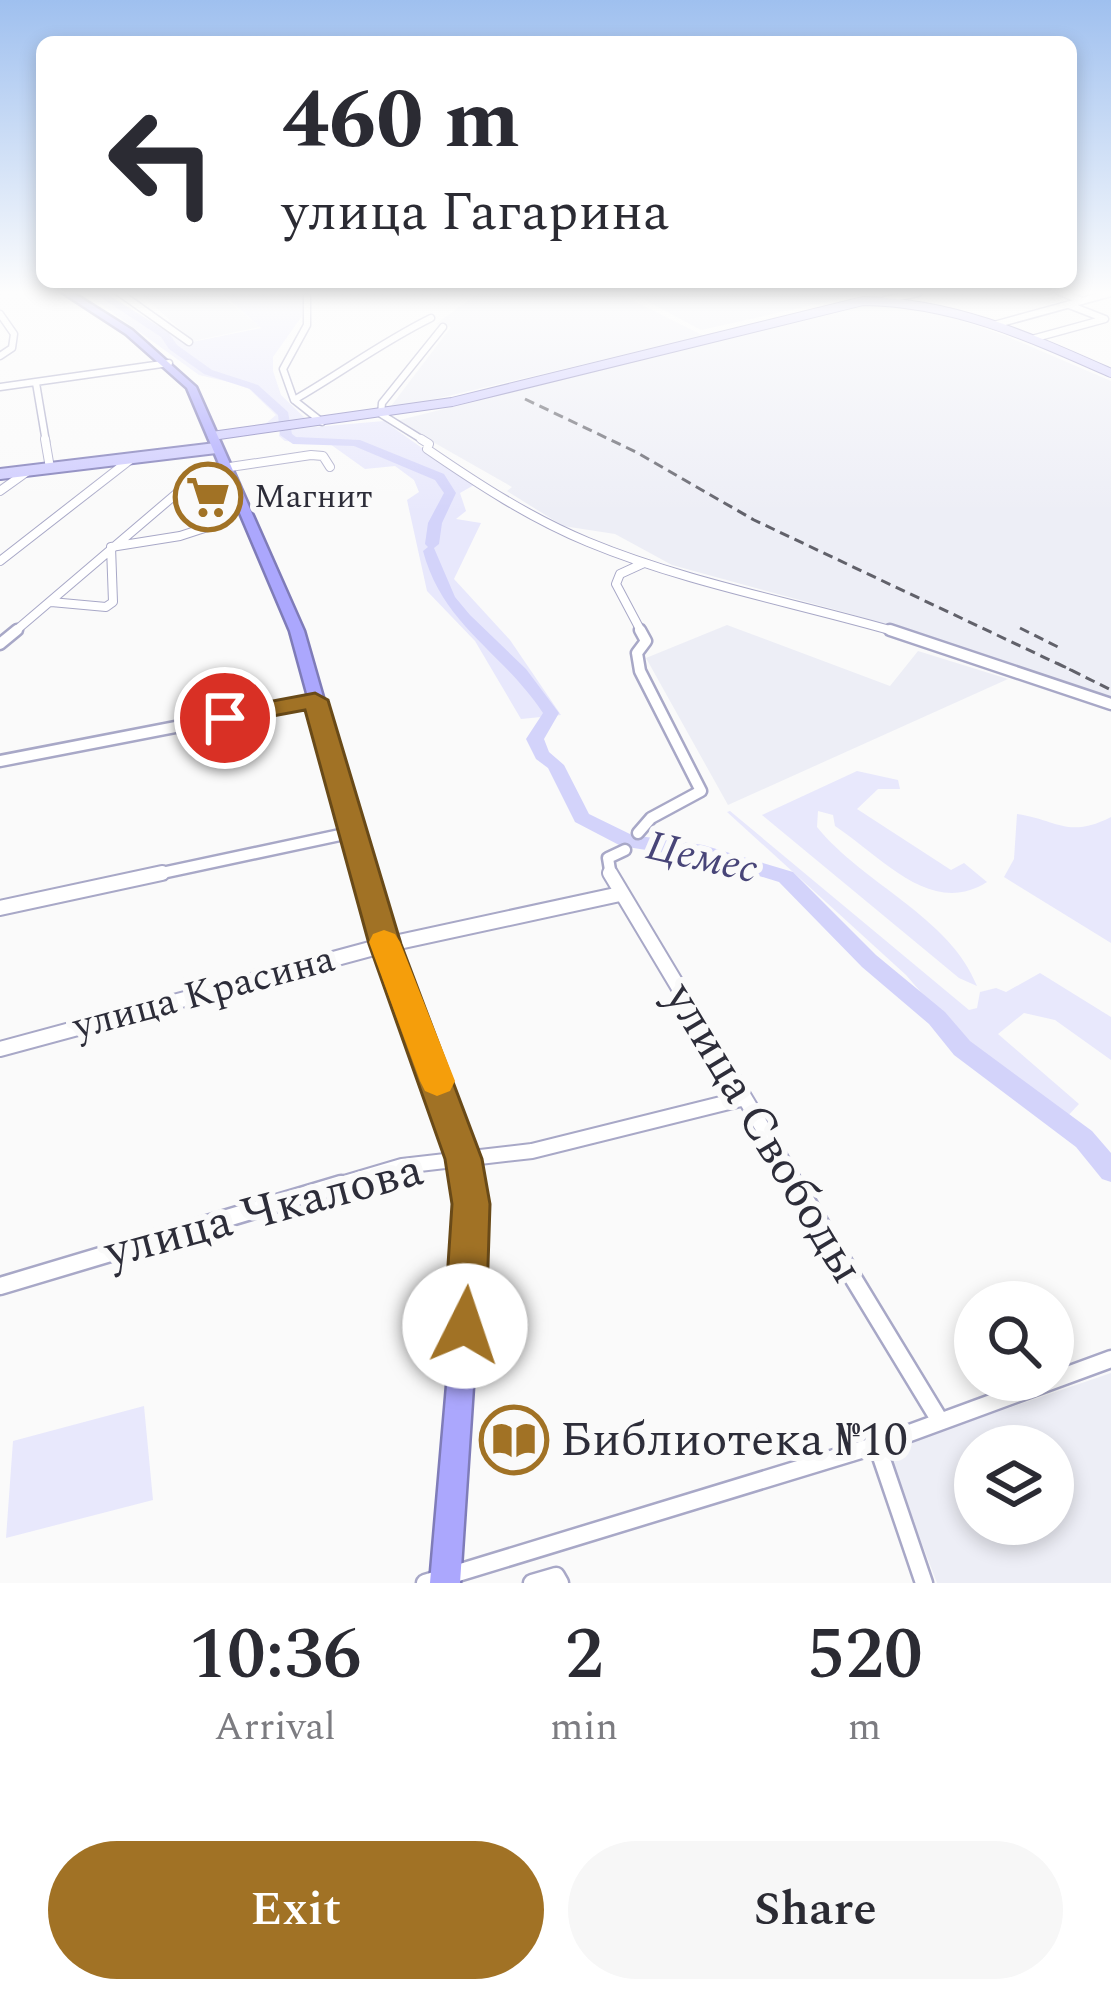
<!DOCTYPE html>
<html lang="en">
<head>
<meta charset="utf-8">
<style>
  body { margin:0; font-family:Spectral,serif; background:#f7f7f7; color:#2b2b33; height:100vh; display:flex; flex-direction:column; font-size:45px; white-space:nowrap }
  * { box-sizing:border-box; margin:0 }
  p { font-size:39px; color:#7c7c81 }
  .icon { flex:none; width:66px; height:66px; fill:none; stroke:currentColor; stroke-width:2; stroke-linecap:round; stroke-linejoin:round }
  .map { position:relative; height:1583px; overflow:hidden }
  .details { display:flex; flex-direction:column; background:#fff; flex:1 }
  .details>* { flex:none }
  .top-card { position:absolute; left:36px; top:36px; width:1041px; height:252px; border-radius:18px; box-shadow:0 6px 18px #0003; background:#fff; color:#2b2b33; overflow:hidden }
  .buttons { position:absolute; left:954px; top:1281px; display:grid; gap:24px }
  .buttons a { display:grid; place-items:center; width:120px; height:120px; border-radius:50%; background:#fff; box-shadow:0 6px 18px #0003; font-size:60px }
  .pin { position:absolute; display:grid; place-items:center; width:102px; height:102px; color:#fff; margin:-51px; border:6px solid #fff; border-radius:50%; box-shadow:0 3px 12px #0007 }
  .me { position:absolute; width:132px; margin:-66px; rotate:4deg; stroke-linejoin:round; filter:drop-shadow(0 0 9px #0008) }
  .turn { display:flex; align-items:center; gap:42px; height:252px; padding:0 48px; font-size:54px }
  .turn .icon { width:156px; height:156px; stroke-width:2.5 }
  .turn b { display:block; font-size:84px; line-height:102px }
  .eta { display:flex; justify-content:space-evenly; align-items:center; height:204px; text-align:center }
  .eta b { font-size:72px; font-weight:600; line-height:84px }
  .action { display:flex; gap:24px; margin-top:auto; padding:24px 48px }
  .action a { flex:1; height:138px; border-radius:72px; background:#a17225; color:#fff; font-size:48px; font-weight:600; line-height:138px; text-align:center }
  .action a+a { background:#f7f7f7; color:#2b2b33 }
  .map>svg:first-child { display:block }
  .built { fill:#edeef6; fill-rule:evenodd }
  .green { fill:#e8e8fc }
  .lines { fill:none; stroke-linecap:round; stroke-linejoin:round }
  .river { fill:#d3d3fa; fill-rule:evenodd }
  .minor-far4-casing { stroke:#a8a8c7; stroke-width:9 }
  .minor-far3-casing { stroke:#a8a8c7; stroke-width:10 }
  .minor-far2-casing { stroke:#a8a8c7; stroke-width:15 }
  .minor-far1-casing { stroke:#a8a8c7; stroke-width:18 }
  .minor-casing { stroke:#a8a8c7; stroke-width:21 }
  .major-far1-casing { stroke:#7f7cb8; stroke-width:10 }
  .major-casing { stroke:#7f7cb8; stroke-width:14 }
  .highway-casing { stroke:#7f7cb8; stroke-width:5 }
  .minor-far4 { stroke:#fff; stroke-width:6 }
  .minor-far3 { stroke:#fff; stroke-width:8 }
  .minor-far2 { stroke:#fff; stroke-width:10 }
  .minor-far1 { stroke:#fff; stroke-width:14 }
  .minor { stroke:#fff; stroke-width:16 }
  .major-far1 { stroke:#cdcafe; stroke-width:8 }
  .major { stroke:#cdcafe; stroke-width:10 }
  .highway { fill:#aba7fd; fill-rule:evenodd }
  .rail { stroke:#61616a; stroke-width:3; stroke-dasharray:10 6; stroke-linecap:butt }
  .route { fill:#a17225; stroke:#694a18; stroke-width:3 }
  .slow { fill:#f59e0b }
  .labels { text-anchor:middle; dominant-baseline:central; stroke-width:12; stroke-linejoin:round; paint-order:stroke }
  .far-poi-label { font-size:33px; fill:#2d2d39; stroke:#fafafa; text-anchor:start }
  .street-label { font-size:39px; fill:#2d2d39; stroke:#fafafa }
  .water-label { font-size:42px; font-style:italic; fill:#484578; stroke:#fafafa }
  .near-street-label { font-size:48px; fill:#2d2d39; stroke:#fafafa }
  .near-poi-label { font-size:48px; fill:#2d2d39; stroke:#fafafa; text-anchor:start }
</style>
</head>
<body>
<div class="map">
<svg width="1111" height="1583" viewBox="0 0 1111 1583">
  <rect width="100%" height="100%" fill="#fafafa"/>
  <path class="built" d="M148 291H216L260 327 193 341 142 295Z
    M481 291H614L704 336 388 410 451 327 436 324Z
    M628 291H870L871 292 701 330Z
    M895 303 922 307 1006 336 1111 381V698L851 614 672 565 615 534 563 526 507 491 512 487 396 421 850 307Z
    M727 625 890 686 918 651 1008 679 728 805 646 658Z
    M1111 1373V1583H937L886 1450ZM975 1446H1053V1524H975Z"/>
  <path class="green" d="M83 291H102L187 343 261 328 219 291H304L302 316 273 357V371L281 395 308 421 264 425 276 415 246 386 199 375Z
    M384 421 474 485 460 493 466 511 456 519 481 523 454 579 510 640 561 715 521 719 475 641 427 591 407 500 419 492 414 480 395 466 365 469 330 444 285 441 279 436 280 430Z
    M857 771 898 780 900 789H878L857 809 951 870 964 863 987 882C931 918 881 856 835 826L833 815 818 811 817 827C863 884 950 917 977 986L959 978 762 815Z
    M730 811 969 1010 977 1008 980 992 996 988 1006 992 1040 973 1111 1017V1060L1055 1020 1024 1013 998 1034 1079 1104 1064 1120 967 1045 906 975 727 812Z
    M1017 814C1058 820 1068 839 1111 817V943L1004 877 1014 859Z
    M144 1406 153 1500 6 1538 13 1441Z"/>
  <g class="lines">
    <path class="river" d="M91 291H102L169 333 177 345 212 370 258 385 288 412 292 434 296 437 360 440 444 474 456 493 442 523 439 544 434 548 455 597 470 615 526 669 559 713 544 739 549 752 564 765 589 814 632 835 703 845 793 872 876 955 945 1012 970 1041 1092 1131 1111 1153V1182L1102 1179 1076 1147 954 1055 929 1024 862 967 779 882 703 859 621 846 575 822 548 768 536 759 526 739 543 713C503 652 443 626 423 551L428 547 425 544 428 523 444 493 435 480 354 446 293 444 280 435 278 415 250 389 204 374 169 349 161 337Z"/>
    <defs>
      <path id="minor-far4" d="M117 291 189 342
        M1058 291 1082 301
        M307 297V325L283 369 294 400 322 422
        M885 300 918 293
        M1069 305 1105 319
        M0 314 14 334 12 348 0 356
        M994 325 1111 293
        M1032 339 1105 319
        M36 383 46 442
        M0 387 169 363
        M294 400C341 373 382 342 431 318
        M426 442 381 414 382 403 443 327"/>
      <path id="minor-far3" d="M45 439 50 468
        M421 439 429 444 427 449C478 484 530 518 588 542 687 583 797 603 900 633
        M0 491 28 471
        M0 561 131 459
        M51 602 106 607 113 602 111 547 180 536 223 522
        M13 633 203 471 311 455 323 456 330 467
        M642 633 616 584 620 574 644 563"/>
      <path id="minor-far2" d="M890 630 1111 704
        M0 644 17 630
        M0 761 315 700
        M638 833 651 818 701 791 640 671 637 653 646 641 640 630
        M148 876 354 832
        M611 876 608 858 625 850"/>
      <path id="minor-far1" d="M610 873 798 1187
        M0 908 162 873
        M0 1049 385 945 620 894
        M331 1187 402 1166 532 1151 741 1099"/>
      <path id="minor" d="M796 1184 940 1421
        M0 1286 341 1184
        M877 1445 924 1583
        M425 1583 877 1445 1111 1359
        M532 1583 556 1576 560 1583"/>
      <path id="major-far1" d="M212 436 452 402 863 301C953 302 1030 337 1111 373"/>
      <path id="major" d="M0 474 216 448"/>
      <path id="highway" d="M60 291H70L132 330 196 387 304 631 394 945 475 1158 483 1204 480 1281 460 1583H430L456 1281 459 1204 453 1158 376 945 290 631 187 388 126 334Z"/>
    </defs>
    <use href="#minor-far4" class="minor-far4-casing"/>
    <use href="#minor-far3" class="minor-far3-casing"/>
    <use href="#minor-far2" class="minor-far2-casing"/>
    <use href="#minor-far1" class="minor-far1-casing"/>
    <use href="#minor" class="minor-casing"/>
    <use href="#major-far1" class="major-far1-casing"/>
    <use href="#major" class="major-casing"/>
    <use href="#highway" class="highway-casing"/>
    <use href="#minor-far4" class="minor-far4"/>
    <use href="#minor-far3" class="minor-far3"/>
    <use href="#minor-far2" class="minor-far2"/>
    <use href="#minor-far1" class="minor-far1"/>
    <use href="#minor" class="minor"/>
    <use href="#major-far1" class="major-far1"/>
    <use href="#major" class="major"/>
    <use href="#highway" class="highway"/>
    <path class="rail" d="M525 399 636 452 754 520 1073 671
      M1020 628 1062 649
      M1057 663 1111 690"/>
  </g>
  <linearGradient id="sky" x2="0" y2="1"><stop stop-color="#9fc0ef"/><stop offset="0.57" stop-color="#fdfdfd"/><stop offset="1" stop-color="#fdfdfd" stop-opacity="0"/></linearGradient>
  <rect width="1111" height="513" fill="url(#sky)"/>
  <path class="route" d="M315 693 328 700 401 944 482 1159 490 1204 486 1326 480 1341 465 1347 450 1341 444 1326 452 1204 445 1159 369 944 305 710 225 725 213 718 225 710Z"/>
  <path class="slow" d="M384 930 395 934 400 942 455 1081 450 1091 437 1096 425 1091 420 1081 369 942 373 934Z"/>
  <defs>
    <symbol id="supermarket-ring" viewBox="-11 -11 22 22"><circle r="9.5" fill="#fafafa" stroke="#a17225" stroke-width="1.5"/><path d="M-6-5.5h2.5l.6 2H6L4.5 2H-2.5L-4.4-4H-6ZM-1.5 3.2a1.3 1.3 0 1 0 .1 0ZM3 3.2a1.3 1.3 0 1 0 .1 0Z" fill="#a17225"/></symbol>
    <symbol id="library-ring" viewBox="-11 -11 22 22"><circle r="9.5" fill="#fafafa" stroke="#a17225" stroke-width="1.5"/><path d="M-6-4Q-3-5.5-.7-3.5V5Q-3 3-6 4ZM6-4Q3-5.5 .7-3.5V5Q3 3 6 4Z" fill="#a17225"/></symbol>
  </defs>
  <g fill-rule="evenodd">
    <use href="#supermarket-ring" x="170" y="459" width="76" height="76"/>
    <use href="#library-ring" x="476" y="1402" width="76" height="76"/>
  </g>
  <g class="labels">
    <g class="far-poi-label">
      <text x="254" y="497">Магнит</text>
    </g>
    <g class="street-label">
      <text transform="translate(204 993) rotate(-15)">улица Красина</text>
    </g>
    <g class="water-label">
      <text transform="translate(702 858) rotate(13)">Цемес</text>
    </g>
    <g class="near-street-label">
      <text transform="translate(764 1133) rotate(59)">улица Свободы</text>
      <text transform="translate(264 1211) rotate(-15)">улица Чкалова</text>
    </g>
    <g class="near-poi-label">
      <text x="560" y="1440">Библиотека №10</text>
    </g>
  </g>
</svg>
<div class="buttons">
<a><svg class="icon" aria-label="search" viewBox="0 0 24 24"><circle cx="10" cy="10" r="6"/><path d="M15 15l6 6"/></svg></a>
<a><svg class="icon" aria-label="layers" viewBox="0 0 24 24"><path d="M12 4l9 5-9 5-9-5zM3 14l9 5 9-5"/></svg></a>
</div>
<div class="pin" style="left:225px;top:718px;background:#d93025"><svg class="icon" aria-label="arrive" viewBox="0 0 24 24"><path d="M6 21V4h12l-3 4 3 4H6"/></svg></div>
<svg class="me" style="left:465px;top:1326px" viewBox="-20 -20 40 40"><circle r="19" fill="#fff"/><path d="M0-13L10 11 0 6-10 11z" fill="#a17225"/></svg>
<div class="top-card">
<div class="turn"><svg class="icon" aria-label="left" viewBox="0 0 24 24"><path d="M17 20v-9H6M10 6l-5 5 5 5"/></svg><div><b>460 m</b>улица Гагарина</div></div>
</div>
</div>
<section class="details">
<div class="eta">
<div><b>10:36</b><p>Arrival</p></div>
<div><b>2</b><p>min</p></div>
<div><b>520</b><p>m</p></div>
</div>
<div class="action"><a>Exit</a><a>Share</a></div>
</section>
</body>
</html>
